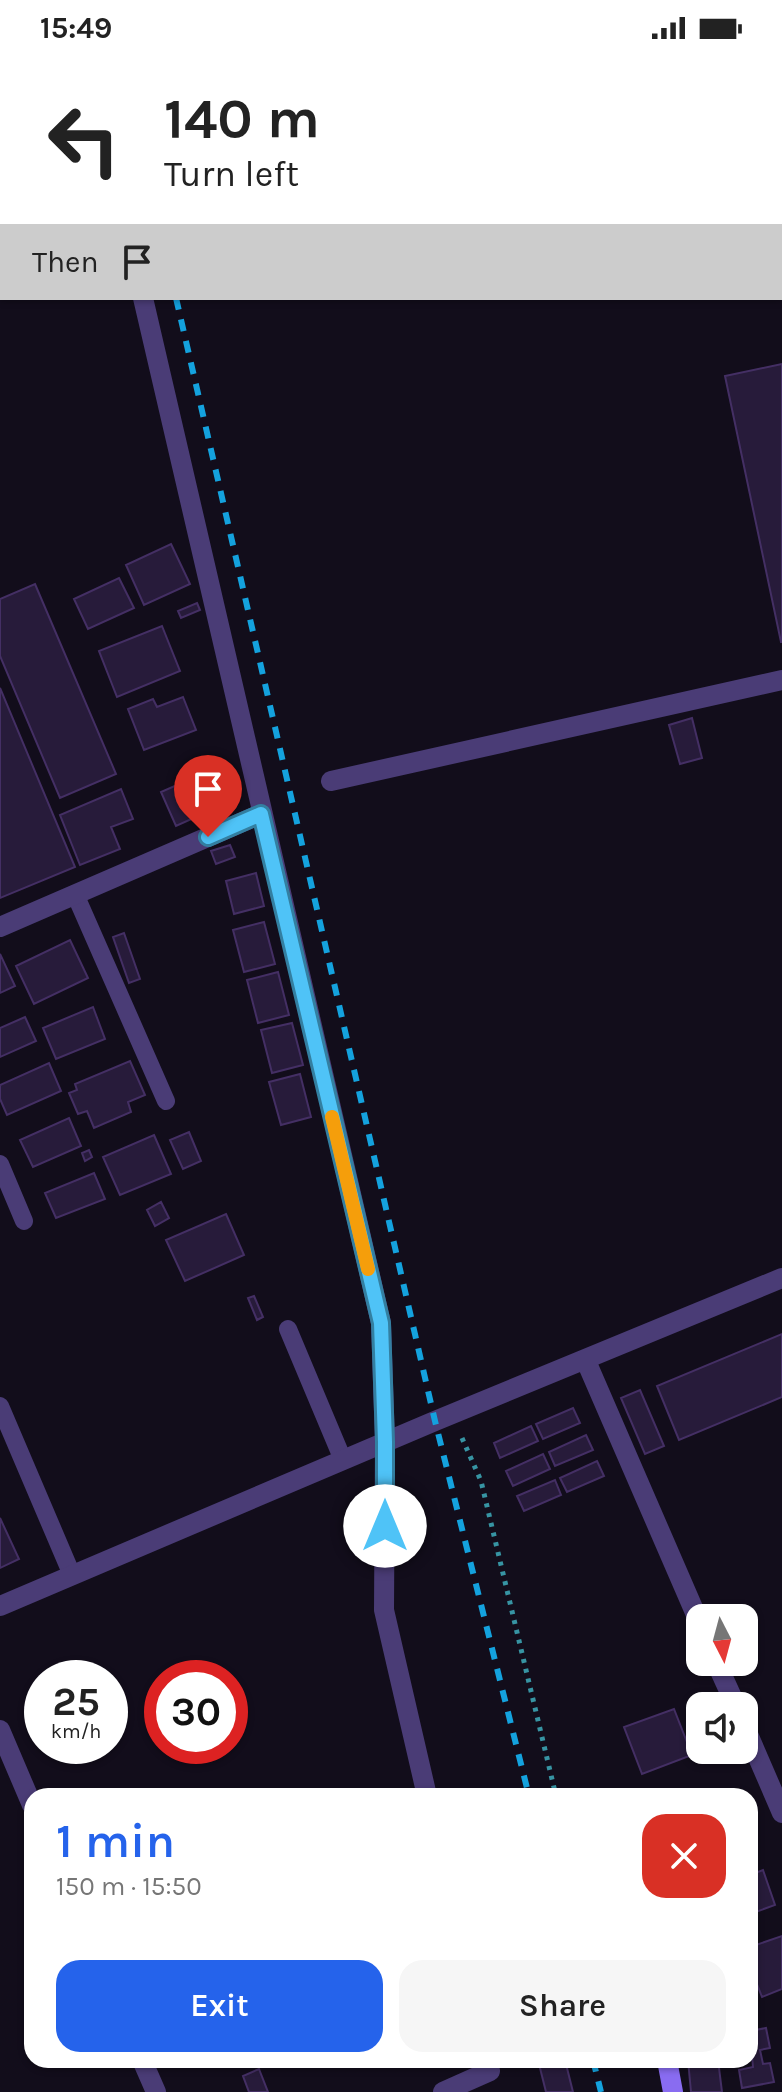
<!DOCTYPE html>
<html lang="en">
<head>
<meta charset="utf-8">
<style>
  body { margin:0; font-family:Karla,sans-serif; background:#f6f6f6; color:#222; height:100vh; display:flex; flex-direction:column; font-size:30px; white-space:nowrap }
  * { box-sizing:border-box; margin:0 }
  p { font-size:26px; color:#767676 }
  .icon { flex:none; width:44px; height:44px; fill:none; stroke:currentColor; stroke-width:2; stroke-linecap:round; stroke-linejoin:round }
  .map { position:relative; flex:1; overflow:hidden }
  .details { position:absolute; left:24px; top:1732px; width:734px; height:280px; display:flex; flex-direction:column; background:#fff; border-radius:24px; box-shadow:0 2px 6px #0004 }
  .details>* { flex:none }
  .hud { position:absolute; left:0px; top:0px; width:782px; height:244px; box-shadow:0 2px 6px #0004; background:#fff; color:#222; overflow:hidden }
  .needle { width:52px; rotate:174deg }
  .controls { position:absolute; left:686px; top:1548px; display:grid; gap:16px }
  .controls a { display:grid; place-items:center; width:72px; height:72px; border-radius:16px; background:#fff; box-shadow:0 2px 6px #0004; font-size:40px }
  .speed { position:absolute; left:24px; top:1604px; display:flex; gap:16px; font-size:40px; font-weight:700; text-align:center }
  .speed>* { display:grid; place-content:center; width:104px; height:104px; border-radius:50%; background:#fff; box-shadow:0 2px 6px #0004; line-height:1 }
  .speed small { font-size:20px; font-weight:400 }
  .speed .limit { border:12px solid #d22; background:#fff; color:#111 }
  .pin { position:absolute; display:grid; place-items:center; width:68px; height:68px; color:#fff; margin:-82px -34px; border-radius:50% 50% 50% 0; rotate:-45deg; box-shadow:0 0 8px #0007 }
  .pin .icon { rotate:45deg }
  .me { position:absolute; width:88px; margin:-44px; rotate:0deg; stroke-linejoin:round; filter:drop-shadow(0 0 6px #0008) }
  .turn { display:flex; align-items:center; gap:28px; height:168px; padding:0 32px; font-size:36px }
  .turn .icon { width:104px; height:104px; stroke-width:2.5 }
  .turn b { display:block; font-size:56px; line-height:68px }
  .then { display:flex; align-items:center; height:76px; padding:0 32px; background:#0003; gap:16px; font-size:30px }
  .round { display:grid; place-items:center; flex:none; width:84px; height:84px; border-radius:24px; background:#f6f6f6 }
  .headline { display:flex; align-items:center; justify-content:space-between; height:136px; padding:0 32px }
  h1 { font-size:48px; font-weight:600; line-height:60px; color:#2563eb }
  .primary-button { display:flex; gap:16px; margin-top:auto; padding:16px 32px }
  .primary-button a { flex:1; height:92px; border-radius:24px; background:#2563eb; color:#fff; font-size:32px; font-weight:600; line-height:92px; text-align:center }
  .primary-button a+a { background:#f6f6f6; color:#222 }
  .status { display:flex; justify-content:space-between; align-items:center; height:56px; padding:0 40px; background:#fff; direction:ltr }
  .status svg { height:22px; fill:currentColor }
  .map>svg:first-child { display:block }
  .building { fill:#271b3a; stroke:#442f64; stroke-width:2 }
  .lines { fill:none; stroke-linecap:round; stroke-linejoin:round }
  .path { stroke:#3794a3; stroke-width:5; stroke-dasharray:4 6; stroke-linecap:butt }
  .service { stroke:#4a3c76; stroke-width:18 }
  .minor { stroke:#4a3c76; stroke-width:20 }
  .secondary { stroke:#896cf1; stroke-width:20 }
  .rail { stroke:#14a2de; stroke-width:6; stroke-dasharray:12 10; stroke-linecap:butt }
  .route-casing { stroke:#337fa1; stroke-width:20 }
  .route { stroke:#4fc3f7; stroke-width:14 }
  .slow { stroke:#f59e0b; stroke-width:14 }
</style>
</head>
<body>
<div class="status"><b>15:49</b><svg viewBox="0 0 49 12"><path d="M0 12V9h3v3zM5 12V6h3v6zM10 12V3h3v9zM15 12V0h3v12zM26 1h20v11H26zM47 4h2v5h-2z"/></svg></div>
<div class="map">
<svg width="782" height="2036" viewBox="0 0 782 2036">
  <rect width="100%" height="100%" fill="#120d1b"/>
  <path class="building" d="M0 0 48 2H2L0 174Z
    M782 308V586H781L725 320Z
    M171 488 190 528 144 549 126 509Z
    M119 522 134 552 88 573 74 543Z
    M35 528 116 718 60 742 0 600V543Z
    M197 547 200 554 181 562 178 555Z
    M162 570 180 615 117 641 99 595Z
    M0 632 75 811 0 842Z
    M183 641 196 674 144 694 128 653 153 643 157 651Z
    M692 662 702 702 680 708 669 669Z
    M203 709 207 717 220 712 234 744 176 770 161 736 193 722 190 715Z
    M121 733 133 763 111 771 120 793 80 809 60 759Z
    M230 789 235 801 216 808 211 795Z
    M256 817 264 850 234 858 226 825Z
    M264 866 275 908 244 916 233 874Z
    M124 877 140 923 129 927 113 881Z
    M70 884 88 922 34 948 16 910Z
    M0 898 15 930 0 937Z
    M278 916 289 959 258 967 247 924Z
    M93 951 105 983 56 1003 43 972Z
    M25 961 36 985 0 1001V972Z
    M292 967 303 1009 272 1017 261 974Z
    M130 1005 145 1039 128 1046 131 1056 94 1072 87 1055 78 1058 69 1037 77 1034 75 1028Z
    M49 1007 61 1035 7 1059 0 1043V1029Z
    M300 1018 311 1061 281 1069 269 1026Z
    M69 1062 81 1090 33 1111 20 1084Z
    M189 1076 201 1105 183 1113 170 1084Z
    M154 1079 171 1118 120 1139 103 1101Z
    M89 1094 92 1101 85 1105 82 1097Z
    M94 1117 105 1143 56 1162 45 1137Z
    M161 1146 169 1162 155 1170 147 1154Z
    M226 1158 244 1199 185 1225 166 1184Z
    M254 1240 263 1261 257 1264 248 1242Z
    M782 1278V1341L679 1384 657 1330Z
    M640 1334 664 1390 645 1398 621 1342Z
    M573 1352 580 1367 543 1383 536 1368Z
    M531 1370 538 1385 500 1402 494 1387Z
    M586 1379 593 1394 555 1410 549 1396Z
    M543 1398 550 1413 513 1430 506 1415Z
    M597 1405 604 1420 567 1436 560 1422Z
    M555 1424 561 1439 524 1455 517 1440Z
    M0 1462 19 1503 0 1512Z
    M674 1653 692 1699 642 1718 624 1671Z
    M763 1814 775 1849 750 1858V1819Z
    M782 1880V1933L762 1941 750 1910V1891Z
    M766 1972 770 1992 760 1994 763 2008 770 2007 774 2026 742 2032 739 2014 753 2011 750 1975Z
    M538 2004H565L573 2036H546Z
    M688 2004H718L722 2036H691Z
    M259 2013 268 2036H249L243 2020Z"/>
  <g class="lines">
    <path class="path" d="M462 1382 481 1425 556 1740"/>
    <path class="service" d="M75 838 166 1045
      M0 1108 24 1165
      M288 1273 343 1404
      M0 1350 72 1519"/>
    <path class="minor" d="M87 0V2
      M686 2 694 0
      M0 196 2 195
      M143 242 381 1267 385 1386 384 1554 427 1740
      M331 725 782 624
      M0 871 261 758
      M586 1305 700 1568
      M0 1550 435 1365 782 1222
      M716 1606 736 1650
      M744 1669 782 1757
      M0 1674 32 1749
      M142 2004 156 2036
      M443 2036 490 2015 488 2004"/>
    <path class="secondary" d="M667 2004 673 2036"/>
    <path class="rail" d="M121 0V2
      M176 242 435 1365 529 1740
      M593 2004 601 2036"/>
  </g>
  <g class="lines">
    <defs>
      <path id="route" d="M208 781 261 758 381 1267 385 1386V1470"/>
    </defs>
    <use href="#route" class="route-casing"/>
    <use href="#route" class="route"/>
    <path class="slow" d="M332 1061 368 1213"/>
  </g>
</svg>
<div class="controls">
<a><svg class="needle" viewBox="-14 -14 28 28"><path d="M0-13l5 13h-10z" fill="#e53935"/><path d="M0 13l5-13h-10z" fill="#767676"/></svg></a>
<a><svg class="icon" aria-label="sound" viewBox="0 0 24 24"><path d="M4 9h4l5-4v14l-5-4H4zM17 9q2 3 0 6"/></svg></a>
</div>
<div class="speed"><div>25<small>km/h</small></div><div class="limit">30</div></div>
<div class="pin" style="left:208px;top:781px;background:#d93025"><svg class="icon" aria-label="arrive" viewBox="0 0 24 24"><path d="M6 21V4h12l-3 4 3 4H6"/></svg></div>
<svg class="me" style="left:385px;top:1470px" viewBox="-20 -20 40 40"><circle r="19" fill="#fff"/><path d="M0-13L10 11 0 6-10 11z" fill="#4fc3f7"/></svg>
<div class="hud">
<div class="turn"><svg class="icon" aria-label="left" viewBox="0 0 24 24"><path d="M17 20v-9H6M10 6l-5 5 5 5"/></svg><div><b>140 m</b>Turn left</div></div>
<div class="then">Then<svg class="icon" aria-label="arrive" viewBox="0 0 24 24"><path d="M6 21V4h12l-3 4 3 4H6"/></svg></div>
</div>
<section class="details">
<div class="headline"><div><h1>1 min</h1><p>150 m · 15:50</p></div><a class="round" style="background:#d93025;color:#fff"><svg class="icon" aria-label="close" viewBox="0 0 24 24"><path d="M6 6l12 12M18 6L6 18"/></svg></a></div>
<div class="primary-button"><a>Exit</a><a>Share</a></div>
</section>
</div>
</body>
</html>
